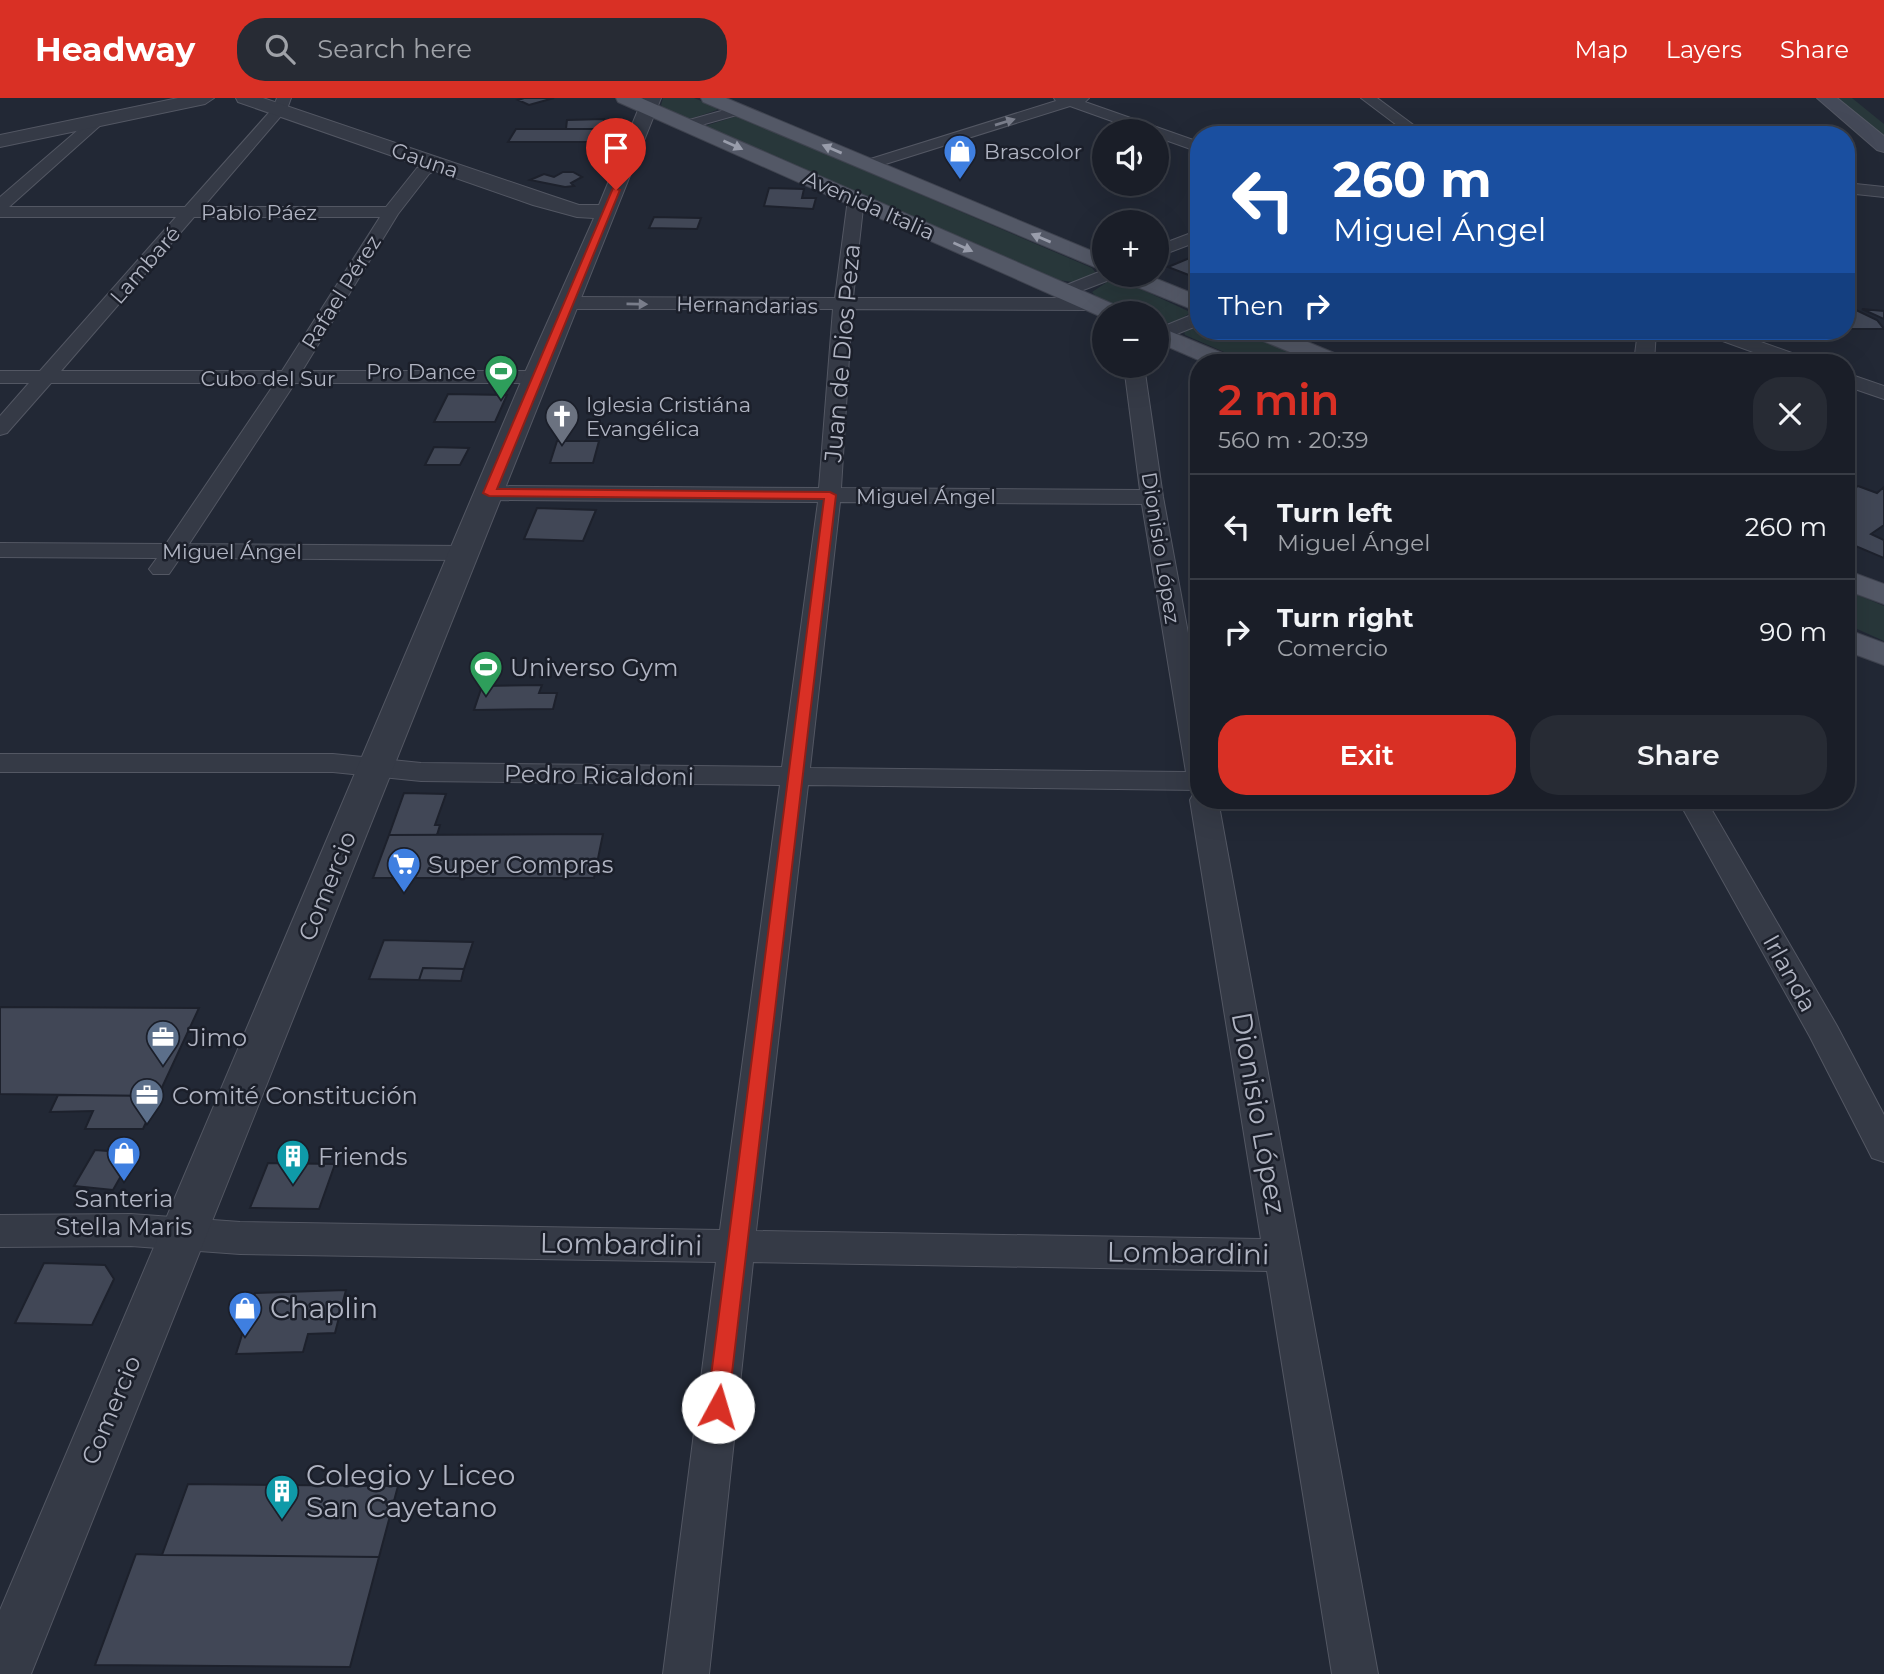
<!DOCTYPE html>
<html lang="en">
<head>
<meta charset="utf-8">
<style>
  body { margin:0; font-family:Montserrat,sans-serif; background:#272b34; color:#f1f3f6; height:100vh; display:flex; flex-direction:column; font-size:26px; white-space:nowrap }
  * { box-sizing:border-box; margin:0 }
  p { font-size:23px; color:#9fa2a8 }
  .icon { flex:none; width:38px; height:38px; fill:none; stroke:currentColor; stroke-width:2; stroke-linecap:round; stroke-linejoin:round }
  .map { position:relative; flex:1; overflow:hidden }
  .panel { position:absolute; left:1190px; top:256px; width:665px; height:455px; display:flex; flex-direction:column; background:#1a1e28; border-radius:28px; box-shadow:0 7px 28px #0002,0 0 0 2px #383c45 }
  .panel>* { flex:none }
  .hud { position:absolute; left:1190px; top:28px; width:665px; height:214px; border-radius:28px; box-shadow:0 7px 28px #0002,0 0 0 2px #383c45; background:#1a4fa0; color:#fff; overflow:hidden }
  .tools { position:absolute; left:1092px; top:21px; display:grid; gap:14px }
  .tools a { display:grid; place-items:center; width:77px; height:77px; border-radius:50%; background:#1a1e28; box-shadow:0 7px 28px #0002,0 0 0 2px #383c45; font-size:35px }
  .pin { position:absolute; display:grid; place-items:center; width:60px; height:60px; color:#fff; margin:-72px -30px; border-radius:50% 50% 50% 0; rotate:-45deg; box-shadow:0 0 7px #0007 }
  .pin .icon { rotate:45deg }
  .me { position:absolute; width:77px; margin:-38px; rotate:6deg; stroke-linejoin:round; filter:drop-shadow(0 0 5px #0008) }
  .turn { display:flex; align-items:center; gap:24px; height:147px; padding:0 28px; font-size:32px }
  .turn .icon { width:91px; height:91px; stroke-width:2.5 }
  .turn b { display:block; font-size:49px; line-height:60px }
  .then { display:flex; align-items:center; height:66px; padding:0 28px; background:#0003; gap:14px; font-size:26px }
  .round { display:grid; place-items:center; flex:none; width:74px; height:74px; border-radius:28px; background:#272b34 }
  .overview { display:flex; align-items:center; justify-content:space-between; height:119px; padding:0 28px }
  h1 { font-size:42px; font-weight:600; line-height:52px; color:#d93025 }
  .button { display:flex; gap:14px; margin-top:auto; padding:14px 28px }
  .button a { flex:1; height:80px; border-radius:28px; background:#d93025; color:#fff; font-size:28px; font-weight:600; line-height:80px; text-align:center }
  .button a+a { background:#272b34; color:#f1f3f6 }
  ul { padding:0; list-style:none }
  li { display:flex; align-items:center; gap:21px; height:105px; padding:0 28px; border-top:2px solid #383c45 }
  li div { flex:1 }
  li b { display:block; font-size:26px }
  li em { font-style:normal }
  header { display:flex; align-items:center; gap:42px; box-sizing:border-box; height:98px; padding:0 35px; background:#d93025; color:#fff }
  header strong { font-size:33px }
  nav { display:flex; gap:38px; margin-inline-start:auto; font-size:24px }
  .search { width:490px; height:63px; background:#272b34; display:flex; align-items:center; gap:18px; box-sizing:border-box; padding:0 24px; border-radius:28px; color:#9fa2a8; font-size:26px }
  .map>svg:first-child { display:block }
  .green { fill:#28373a }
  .building { fill:#414756; stroke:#1d212c; stroke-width:2 }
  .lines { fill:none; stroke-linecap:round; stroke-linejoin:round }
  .minor-casing { stroke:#535763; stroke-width:2 }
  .tertiary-casing { stroke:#535763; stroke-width:2 }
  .secondary-casing { stroke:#535763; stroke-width:2 }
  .primary-casing { stroke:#3f434f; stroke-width:2 }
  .minor { fill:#353a46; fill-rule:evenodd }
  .tertiary { fill:#353a46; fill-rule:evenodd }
  .secondary { fill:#444958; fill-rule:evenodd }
  .primary { fill:#535866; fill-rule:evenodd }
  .oneway { fill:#797d8a }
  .oneway2 { fill:#999dab }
  .route { fill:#d93025; stroke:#8d1f18; stroke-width:2 }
  .labels { text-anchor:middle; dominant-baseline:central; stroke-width:5; stroke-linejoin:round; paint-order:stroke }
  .far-poi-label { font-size:21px; fill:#b0b4c2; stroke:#1b1f2a; text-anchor:start }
  .far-street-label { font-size:21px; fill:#b0b4c2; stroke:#1b1f2a }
  .street-label { font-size:24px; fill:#b0b4c2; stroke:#1b1f2a }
  .poi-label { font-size:24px; fill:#b0b4c2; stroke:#1b1f2a; text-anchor:start }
  .near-street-label { font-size:28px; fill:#b0b4c2; stroke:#1b1f2a }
  .near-poi-label { font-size:28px; fill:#b0b4c2; stroke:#1b1f2a; text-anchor:start }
</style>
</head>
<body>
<header>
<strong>Headway</strong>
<div class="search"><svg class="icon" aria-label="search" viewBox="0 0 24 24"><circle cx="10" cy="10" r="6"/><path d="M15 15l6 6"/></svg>Search here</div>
<nav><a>Map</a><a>Layers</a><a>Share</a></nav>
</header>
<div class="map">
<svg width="1884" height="1576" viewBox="0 0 1884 1576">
  <rect width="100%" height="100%" fill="#222835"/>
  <path class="green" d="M663 0H694L716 9 717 12 690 21 663 10 661 7Z
    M1836 0H1852L1884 26V39Z
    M737 18 1092 170 1096 175 1073 184 1058 182 705 28Z
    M1121 183 1128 185 1190 214C1183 222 1168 227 1157 225V215C1136 215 1106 211 1092 194L1107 184Z
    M1199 226V233H1241L1314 264H1247L1185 237 1184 234Z
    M1846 492 1884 508V543L1846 526Z"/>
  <path class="building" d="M524 0H554L529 7 518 2Z
    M604 21 603 31H566L567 22Z
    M516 31H603L597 44H508Z
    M563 74H573L582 79 571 85 574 88 565 89 530 82 544 76 554 79Z
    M769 90 804 91 802 100H816L813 111 764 108Z
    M654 119 701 120 697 131 649 130Z
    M1199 156V181L1168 169Z
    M1846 211H1854L1877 222 1884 231H1846Z
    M1862 211 1884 213V221Z
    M448 296 507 297 495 324H434Z
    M557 343H599L593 365H550Z
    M434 349 469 350 460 367H425Z
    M1858 388 1877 395 1884 389V427L1871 436 1884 442V460L1846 444V418L1854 412 1846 409V396Z
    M537 410 596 412 583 443 524 441Z
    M542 587 539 595H557L553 611 474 612 482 588Z
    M404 695 446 696 435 727H440L437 737H389Z
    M603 736 594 780H373L389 737Z
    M384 842 473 844 464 871 423 870 419 882 369 881Z
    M423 870 464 871 461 883 419 882Z
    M0 909 199 910 158 998 0 996Z
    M58 997 158 998 143 1031H85L93 1013 50 1014Z
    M95 1052 134 1055 113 1092 74 1088Z
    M268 1065 335 1066 319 1111 250 1110Z
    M44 1165 105 1167 114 1181 92 1227 15 1225Z
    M346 1192 335 1235 308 1236 303 1254 236 1256 255 1195Z
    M188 1386 398 1388 379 1459 162 1457Z
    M136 1456 162 1457 379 1459 350 1569 95 1567Z"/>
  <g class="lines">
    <defs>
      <path id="minor" d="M277 0H291L287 11 203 109H386L417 70 438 61 446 66 429 76 398 116 302 273H536L543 275 546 279 543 283 536 285H295L189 446 465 448 473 450 477 455 473 460 465 462 180 460 169 476H153L149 471 157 460 0 459V445L166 446 275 285H51L7 335 0 337V318L29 285H0V273H40L176 119H0V99L93 19H103L105 22 103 25 9 109H185L273 10ZM194 119H380L282 273H61Z
        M1054 0H1089L1085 4 1199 44V54L1157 39V33H1140L1070 8 876 69H864L862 66 864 63 1056 3Z
        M1361 0H1377L1427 37H1410Z
        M739 8 746 12 744 15 687 31 680 27 682 24Z
        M1846 85 1884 89V99L1846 95Z
        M856 96 864 101 853 200H1094L1103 206 1094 212 852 211 841 390 1140 392 1124 268H1144L1163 399 1199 595V692L808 687 756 1133 1261 1141 1190 702 1194 695 1199 694V702H1218L1378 1576H1332L1267 1173 753 1164 709 1576H663L716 1164 240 1156 131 1148 0 1149V1117L131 1116 240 1124 720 1132 780 687 421 683 333 674H0V656H333L421 665 782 669 818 404 489 402 481 400 478 395 481 390 489 388 819 390 833 211H569L560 205 569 199 835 200 848 101ZM840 404 1142 406 1186 674 810 670Z
        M1199 132V143L1157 159V148Z
        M1104 172V177H1115L1112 181 1065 199 1056 194 1059 190Z
        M1199 214V227L1157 244V231Z
        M1638 233H1656L1654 264H1634Z
        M1704 233H1730L1806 260 1809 264H1781L1706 237Z
        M1846 275 1884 288V301L1846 288Z
        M1678 702H1706L1837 928 1884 1017V1064L1872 1060 1810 939Z"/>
      <path id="tertiary" d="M178 0H214L205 6 0 49V37Z
        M236 0H263L549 97 579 107H599L643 0H661L31 1576H0V1512L523 279 594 120 577 119 533 107 238 4Z"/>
      <path id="secondary" d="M1817 0H1837L1884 38V54L1877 52Z"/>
      <path id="primary" d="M616 0H641L1122 210 1125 215H1104V220L618 4Z
        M701 0H726L1104 158V173L703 4Z
        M1116 177H1147L1199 198V214L1120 182Z
        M1157 228 1232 259 1236 264H1203L1157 244Z
        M1248 233H1281L1344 259 1348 264H1314L1251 238Z
        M1846 472 1884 486V506L1846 492Z
        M1846 531 1884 545V567L1846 553Z"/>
    </defs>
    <use href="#minor" class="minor-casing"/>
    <use href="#tertiary" class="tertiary-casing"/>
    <use href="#secondary" class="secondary-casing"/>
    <use href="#primary" class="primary-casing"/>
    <use href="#minor" class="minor"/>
    <use href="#tertiary" class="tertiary"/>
    <use href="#secondary" class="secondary"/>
    <use href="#primary" class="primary"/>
  </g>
  <defs><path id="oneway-solid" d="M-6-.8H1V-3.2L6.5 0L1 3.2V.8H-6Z" transform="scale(1.75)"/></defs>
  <g class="oneway">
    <use href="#oneway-solid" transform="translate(1005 24) rotate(-17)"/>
    <use href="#oneway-solid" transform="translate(637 206) rotate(1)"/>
  </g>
  <g class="oneway2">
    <use href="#oneway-solid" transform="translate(733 47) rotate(24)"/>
    <use href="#oneway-solid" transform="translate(832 51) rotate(-157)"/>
    <use href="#oneway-solid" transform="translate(1041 140) rotate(-157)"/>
    <use href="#oneway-solid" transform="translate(963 149) rotate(24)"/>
  </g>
  <path class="route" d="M613 90 620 92 497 391 830 394 836 397 728 1309 725 1316 718 1319 710 1316 707 1309 824 401 489 398 483 395Z"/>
  <defs>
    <symbol id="shop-pin" viewBox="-11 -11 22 30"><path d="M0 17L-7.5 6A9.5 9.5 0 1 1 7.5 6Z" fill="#3f7fe0" stroke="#1b1f2a"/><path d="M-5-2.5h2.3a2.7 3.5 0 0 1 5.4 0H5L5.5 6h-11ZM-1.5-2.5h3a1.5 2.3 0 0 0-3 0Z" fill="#fff"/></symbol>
    <symbol id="stadium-pin" viewBox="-11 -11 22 30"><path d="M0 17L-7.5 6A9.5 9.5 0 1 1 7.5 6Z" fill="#2e9e5b" stroke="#1b1f2a"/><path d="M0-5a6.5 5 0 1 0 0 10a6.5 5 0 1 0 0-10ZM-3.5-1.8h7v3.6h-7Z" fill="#fff"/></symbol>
    <symbol id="church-pin" viewBox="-11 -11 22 30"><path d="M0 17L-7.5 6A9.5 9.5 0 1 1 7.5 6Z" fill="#6b7280" stroke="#1b1f2a"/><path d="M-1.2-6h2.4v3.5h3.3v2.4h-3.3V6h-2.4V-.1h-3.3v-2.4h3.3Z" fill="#fff"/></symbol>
    <symbol id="supermarket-pin" viewBox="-11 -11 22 30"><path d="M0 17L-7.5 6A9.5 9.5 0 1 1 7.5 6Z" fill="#3f7fe0" stroke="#1b1f2a"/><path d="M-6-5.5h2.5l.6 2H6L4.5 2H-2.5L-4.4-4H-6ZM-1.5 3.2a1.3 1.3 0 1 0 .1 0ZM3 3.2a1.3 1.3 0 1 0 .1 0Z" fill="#fff"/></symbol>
    <symbol id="office-pin" viewBox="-11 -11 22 30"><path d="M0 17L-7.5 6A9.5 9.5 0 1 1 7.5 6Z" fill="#5c6f8a" stroke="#1b1f2a"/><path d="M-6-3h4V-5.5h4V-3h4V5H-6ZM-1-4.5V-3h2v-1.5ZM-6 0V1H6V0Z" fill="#fff"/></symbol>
    <symbol id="building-pin" viewBox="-11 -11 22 30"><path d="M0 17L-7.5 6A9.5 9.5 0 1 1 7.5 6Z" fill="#0f9aa8" stroke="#1b1f2a"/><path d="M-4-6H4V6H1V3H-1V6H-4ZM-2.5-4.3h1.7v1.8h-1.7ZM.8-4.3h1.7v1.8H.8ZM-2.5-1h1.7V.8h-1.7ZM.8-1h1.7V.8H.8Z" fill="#fff"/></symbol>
  </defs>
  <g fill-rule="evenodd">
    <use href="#shop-pin" x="941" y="34" width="38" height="52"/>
    <use href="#stadium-pin" x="482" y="254" width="38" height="52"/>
    <use href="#church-pin" x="543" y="299" width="38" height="52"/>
    <use href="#stadium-pin" x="467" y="550" width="38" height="52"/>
    <use href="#supermarket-pin" x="385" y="747" width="38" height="52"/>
    <use href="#office-pin" x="144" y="920" width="38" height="52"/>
    <use href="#office-pin" x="128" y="978" width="38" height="52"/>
    <use href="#shop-pin" x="105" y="1036" width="38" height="52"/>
    <use href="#building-pin" x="274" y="1039" width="38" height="52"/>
    <use href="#shop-pin" x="226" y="1191" width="38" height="52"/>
    <use href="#building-pin" x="263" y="1374" width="38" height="52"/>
  </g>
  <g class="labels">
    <g class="far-poi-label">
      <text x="984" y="53">Brascolor</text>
      <text x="476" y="273" text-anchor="end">Pro Dance</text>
      <text x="586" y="306">Iglesia Cristiána<tspan x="586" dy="24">Evangélica</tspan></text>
    </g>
    <g class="far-street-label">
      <text transform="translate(425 62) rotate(19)">Gauna</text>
      <text transform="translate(869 107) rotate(24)">Avenida Italia</text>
      <text x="259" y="114">Pablo Páez</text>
      <text transform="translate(145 167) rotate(-49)">Lambaré</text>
      <text transform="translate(341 194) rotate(-58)">Rafael Pérez</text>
      <text transform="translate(747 207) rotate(1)">Hernandarias</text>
      <text x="268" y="280">Cubo del Sur</text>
      <text x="926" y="398">Miguel Ángel</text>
      <text transform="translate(1161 450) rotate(81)">Dionisio López</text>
      <text x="232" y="453">Miguel Ángel</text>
    </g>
    <g class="street-label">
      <text transform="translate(842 255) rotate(-85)">Juan de Dios Peza</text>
      <text transform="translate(599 677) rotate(1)">Pedro Ricaldoni</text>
      <text transform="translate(327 788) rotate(-68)">Comercio</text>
      <text transform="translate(1790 875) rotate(61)">Irlanda</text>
      <text transform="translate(111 1312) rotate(-67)">Comercio</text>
    </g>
    <g class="poi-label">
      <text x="510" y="569">Universo Gym</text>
      <text x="428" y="766">Super Compras</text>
      <text x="188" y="939">Jimo</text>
      <text x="172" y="997">Comité Constitución</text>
      <text x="318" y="1058">Friends</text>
      <text x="124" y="1100" text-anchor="middle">Santeria<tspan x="124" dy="28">Stella Maris</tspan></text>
    </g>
    <g class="near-street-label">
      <text transform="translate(1259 1015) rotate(80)">Dionisio López</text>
      <text transform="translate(621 1146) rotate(1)">Lombardini</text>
      <text transform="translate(1188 1155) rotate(1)">Lombardini</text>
    </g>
    <g class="near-poi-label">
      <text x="270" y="1210">Chaplin</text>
      <text x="306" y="1377">Colegio y Liceo<tspan x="306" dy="32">San Cayetano</tspan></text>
    </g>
  </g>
</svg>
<div class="tools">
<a><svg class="icon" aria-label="sound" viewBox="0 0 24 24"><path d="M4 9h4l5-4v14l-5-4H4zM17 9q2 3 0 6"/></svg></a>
<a>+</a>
<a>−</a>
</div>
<div class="pin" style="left:616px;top:92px;background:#d93025"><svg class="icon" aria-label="arrive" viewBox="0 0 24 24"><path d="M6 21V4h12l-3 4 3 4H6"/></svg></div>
<svg class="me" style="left:718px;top:1309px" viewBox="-20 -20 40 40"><circle r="19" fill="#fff"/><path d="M0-13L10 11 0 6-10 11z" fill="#d93025"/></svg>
<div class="hud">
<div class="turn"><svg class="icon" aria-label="left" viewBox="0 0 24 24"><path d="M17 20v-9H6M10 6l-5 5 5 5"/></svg><div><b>260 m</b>Miguel Ángel</div></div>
<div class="then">Then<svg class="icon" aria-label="right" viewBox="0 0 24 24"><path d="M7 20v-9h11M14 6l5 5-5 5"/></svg></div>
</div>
<section class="panel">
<div class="overview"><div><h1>2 min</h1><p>560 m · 20:39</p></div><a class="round"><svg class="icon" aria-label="close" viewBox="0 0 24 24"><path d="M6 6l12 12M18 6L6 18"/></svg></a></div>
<ul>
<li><svg class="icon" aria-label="left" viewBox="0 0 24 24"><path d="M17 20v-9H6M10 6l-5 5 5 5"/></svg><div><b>Turn left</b><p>Miguel Ángel</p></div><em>260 m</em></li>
<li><svg class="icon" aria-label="right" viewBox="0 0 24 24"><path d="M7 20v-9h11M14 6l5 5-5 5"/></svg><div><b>Turn right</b><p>Comercio</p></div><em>90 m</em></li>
</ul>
<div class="button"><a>Exit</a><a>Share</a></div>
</section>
</div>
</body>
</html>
